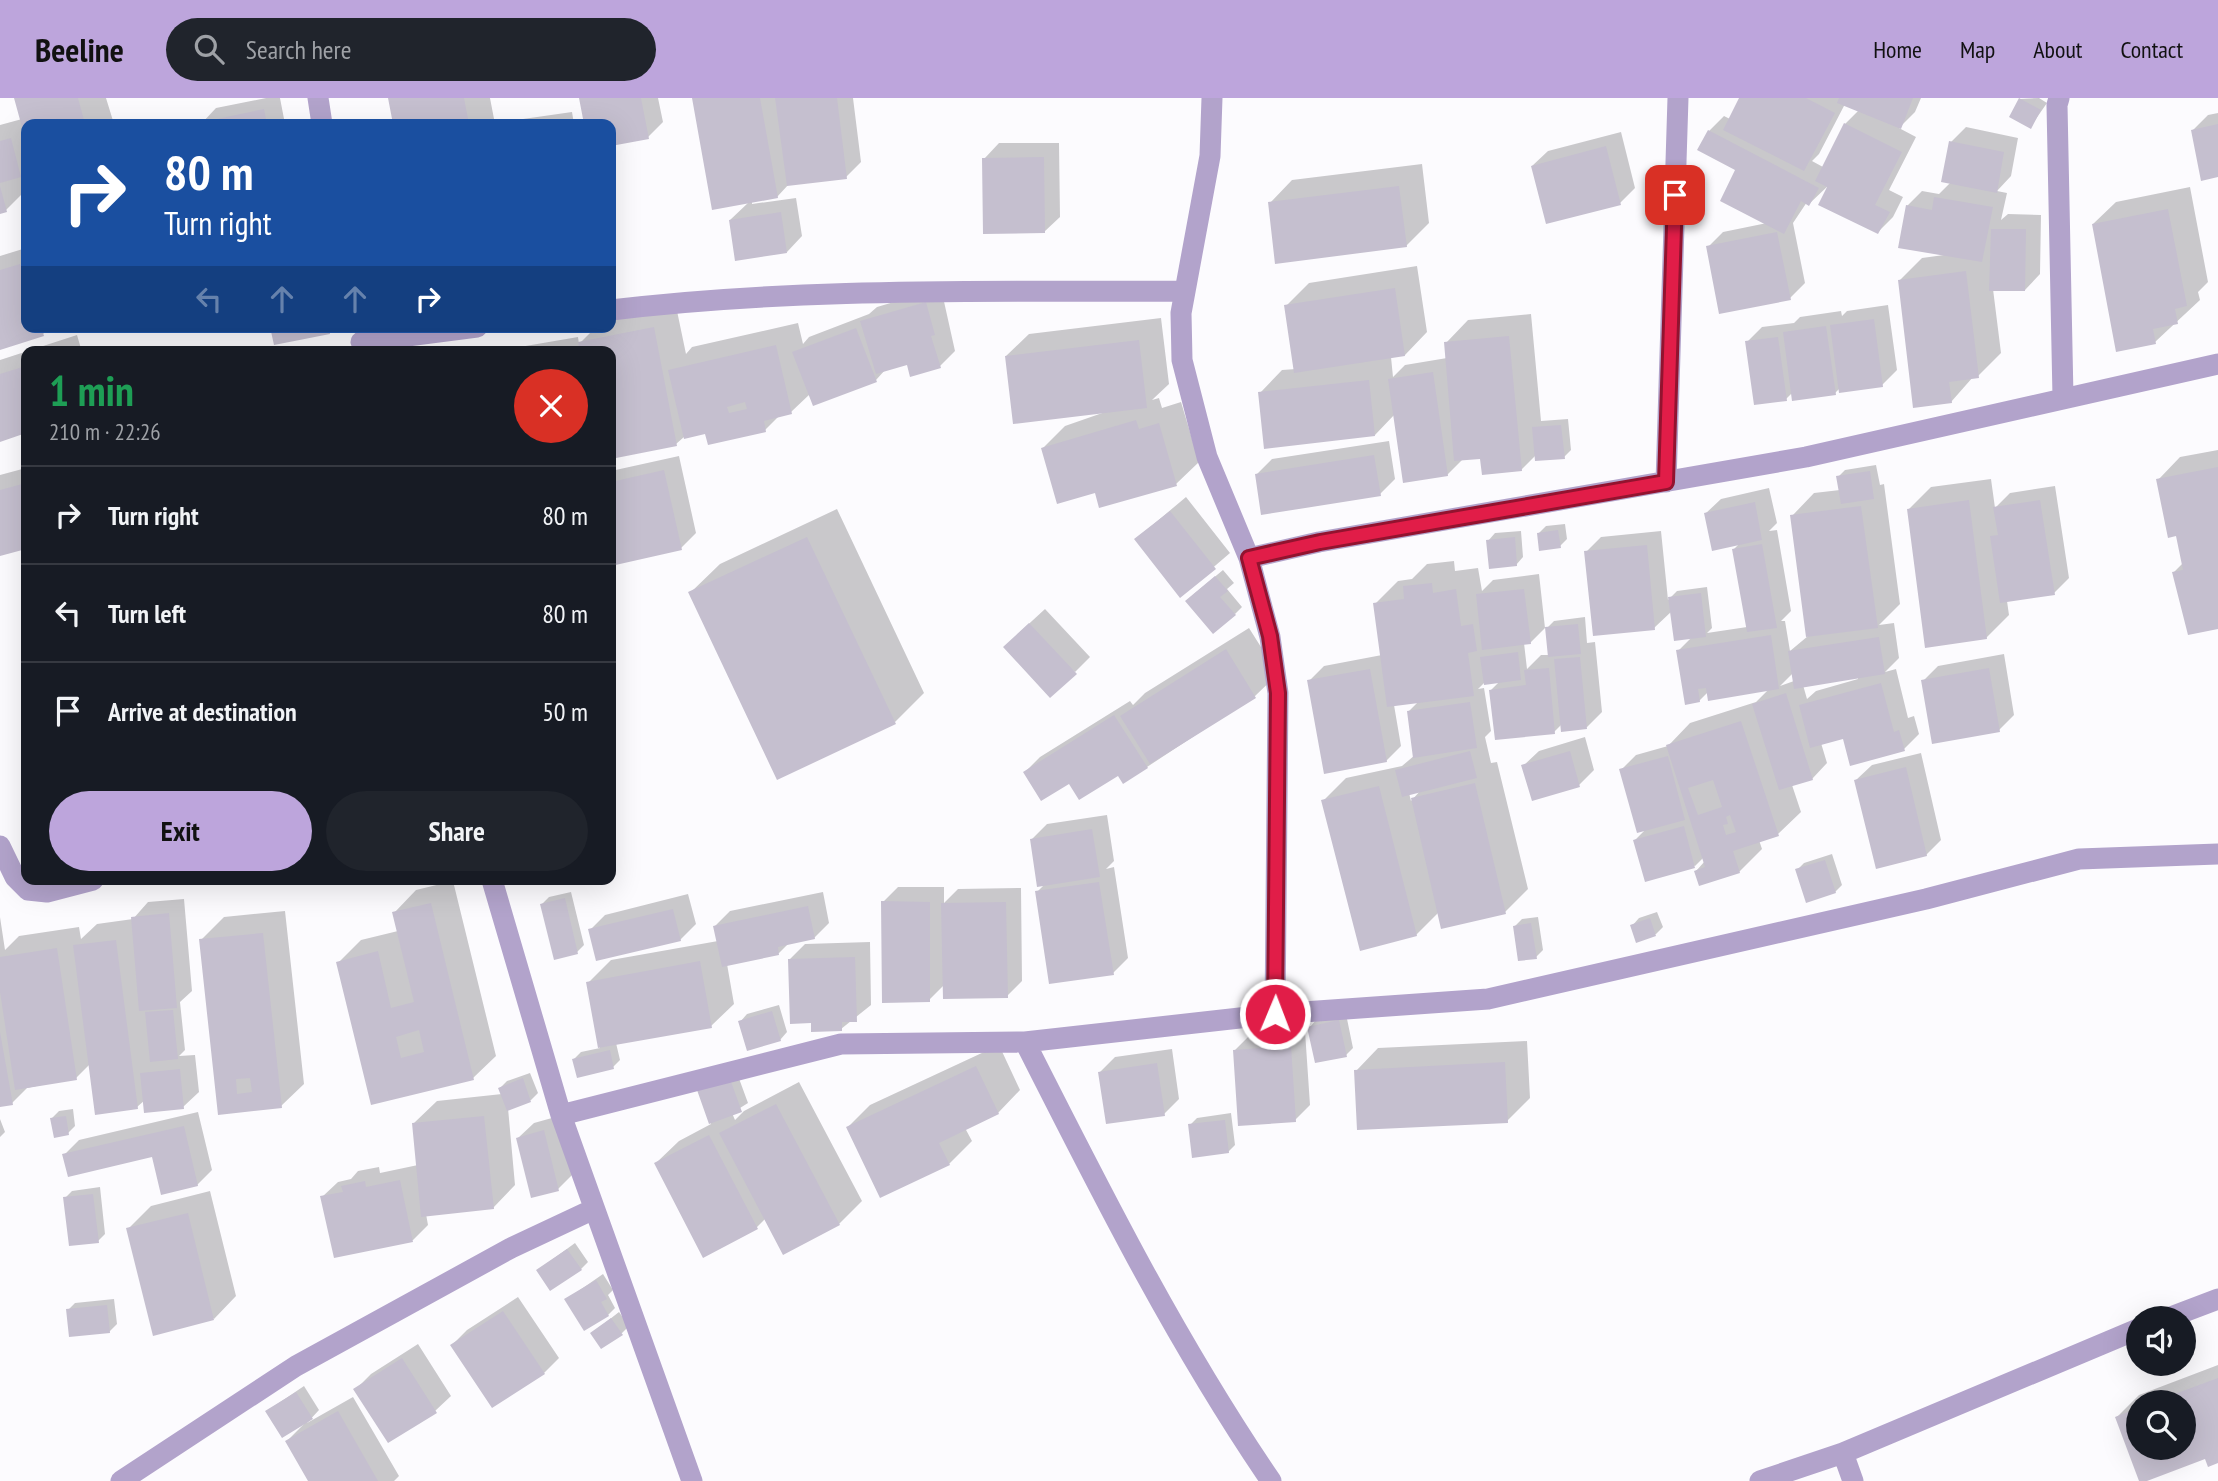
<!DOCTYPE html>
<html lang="en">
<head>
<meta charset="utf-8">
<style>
  body { margin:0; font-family:"PT Sans Narrow",sans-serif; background:#20242c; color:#f1f3f6; height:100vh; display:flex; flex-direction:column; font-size:26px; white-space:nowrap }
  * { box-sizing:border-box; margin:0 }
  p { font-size:23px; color:#9ea1a6 }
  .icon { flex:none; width:38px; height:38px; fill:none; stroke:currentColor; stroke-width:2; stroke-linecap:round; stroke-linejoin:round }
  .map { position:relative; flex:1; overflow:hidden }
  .sheet { position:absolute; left:21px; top:248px; width:595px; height:539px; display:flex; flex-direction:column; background:#171b24; border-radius:14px; box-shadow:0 7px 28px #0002 }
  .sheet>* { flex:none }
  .top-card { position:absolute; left:21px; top:21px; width:595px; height:214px; border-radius:14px; box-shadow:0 7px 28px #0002; background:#1a4fa0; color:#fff; overflow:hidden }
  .tools { position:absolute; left:2126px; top:1208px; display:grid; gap:14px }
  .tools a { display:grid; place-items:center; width:70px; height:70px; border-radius:50%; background:#171b24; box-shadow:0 7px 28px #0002; font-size:35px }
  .pin { position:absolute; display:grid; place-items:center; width:60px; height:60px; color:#fff; margin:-30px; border-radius:14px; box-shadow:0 4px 10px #0006 }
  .me { position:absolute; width:77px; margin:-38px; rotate:1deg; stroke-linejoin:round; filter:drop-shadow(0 0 5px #0008) }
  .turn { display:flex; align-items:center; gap:24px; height:147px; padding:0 28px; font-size:32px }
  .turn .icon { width:91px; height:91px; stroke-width:2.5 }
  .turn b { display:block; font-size:49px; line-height:60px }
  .lanes { display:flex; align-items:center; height:66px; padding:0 28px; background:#0003; justify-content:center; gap:35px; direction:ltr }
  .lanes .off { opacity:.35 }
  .round { display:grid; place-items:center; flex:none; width:74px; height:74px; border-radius:37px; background:#20242c }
  .overview { display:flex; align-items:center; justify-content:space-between; height:119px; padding:0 28px }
  h1 { font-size:42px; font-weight:600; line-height:52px; color:#1e9e55 }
  .primary-button { display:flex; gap:14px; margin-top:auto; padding:14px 28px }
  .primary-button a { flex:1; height:80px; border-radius:42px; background:#bda5dc; color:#111; font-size:28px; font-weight:600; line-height:80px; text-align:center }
  .primary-button a+a { background:#20242c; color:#f1f3f6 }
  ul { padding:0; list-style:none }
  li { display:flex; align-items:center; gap:21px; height:98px; padding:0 28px; border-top:2px solid #363941 }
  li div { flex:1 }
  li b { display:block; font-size:26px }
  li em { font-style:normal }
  header { display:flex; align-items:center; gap:42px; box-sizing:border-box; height:98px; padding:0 35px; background:#bda5dc; color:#111 }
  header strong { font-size:33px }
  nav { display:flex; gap:38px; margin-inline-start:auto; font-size:24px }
  .search { width:490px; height:63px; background:#20242c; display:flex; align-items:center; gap:18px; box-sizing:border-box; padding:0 24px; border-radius:38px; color:#9ea1a6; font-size:26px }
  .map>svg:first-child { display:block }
  .shadow { fill:#0003; fill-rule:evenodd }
  .building { fill:#c5bfcf; fill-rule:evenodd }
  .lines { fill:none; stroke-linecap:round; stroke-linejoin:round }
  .minor { stroke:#b2a3cb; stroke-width:21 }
  .route-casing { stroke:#92132f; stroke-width:18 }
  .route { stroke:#e11d48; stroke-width:12 }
</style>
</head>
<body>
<header>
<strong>Beeline</strong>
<div class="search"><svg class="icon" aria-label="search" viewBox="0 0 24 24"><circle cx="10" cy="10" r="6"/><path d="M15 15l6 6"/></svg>Search here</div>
<nav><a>Home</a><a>Map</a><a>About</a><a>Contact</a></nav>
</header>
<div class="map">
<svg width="2218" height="1383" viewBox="0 0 2218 1383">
  <rect width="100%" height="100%" fill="#fcfbfe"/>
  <path class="shadow" d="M16 0H106L114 26H26V92L6 112 0 114V27L22 21Z
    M266 0H280L285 26H201L216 10Z
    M390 0H490L495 26H395Z
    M581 0H658L663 24 648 39 611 46V26H586Z
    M694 0H853L861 64 846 79 789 86 777 99 752 103V106L796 100 802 138 787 154 730 122 749 104Z
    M1741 0H1921L1915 14 1899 30 1916 39 1889 92 1903 99 1893 119 1878 134 1830 86 1809 106 1807 104 1793 125 1805 185 1790 200 1708 149 1723 134 1767 125 1738 71 1709 33 1724 18 1730 21ZM1845 6 1859 12 1845 26 1823 69 1812 63 1819 56Z
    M2039 0 2047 5 2031 28 2020 1Z
    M572 14 574 26H506L509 23Z
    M2218 15V77L2193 32 2208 17Z
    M1966 29 2018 40 2011 78 1997 93 2007 95 2001 122 2008 116 2041 117 2040 176 2025 192 1993 191 2001 255 1978 278 1973 279 1951 304 1900 182 1922 160 1944 157 1907 108 1922 93 1939 96 1951 84V44Z
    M1621 34 1635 90 1620 105 1532 68 1548 53Z
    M999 45H1059L1060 119 1044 134 984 61Z
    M1422 66 1429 125 1406 148 1270 105 1292 82Z
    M2190 89 2208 184 2198 194 2200 202 2155 244 2093 126 2116 104Z
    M26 150V229H50L43 236 0 250V158Z
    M1417 168 1427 234 1405 257 1391 259 1393 279 1405 267 1447 260 1446 245 1468 222 1531 216 1541 323 1568 321 1571 352 1564 359 1536 357 1521 372 1482 359 1462 362 1447 377 1395 316 1375 337 1260 295 1282 272 1296 271 1286 208 1309 185Z
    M941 190 955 253 940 268 908 265 886 271 876 282 810 296 791 314 780 317 765 332 707 334 684 339 676 346 611 360V254H491L578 239 579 246 596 229H611V221L676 208 686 256 692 249 798 225 803 246 809 239 869 216 877 209Z
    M1888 207 1897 272 1882 287 1840 290 1835 295 1793 294 1786 301 1747 244 1762 229 1794 225 1800 219 1841 213 1842 218 1847 213Z
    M1161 220 1169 286 1152 302 1159 300 1162 310 1181 304 1199 364 1176 386 1096 392 1043 350 1065 328 1108 313 1006 258 1029 236Z
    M77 237 82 254H26V333L0 342V262Z
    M453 248 454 254H433Z
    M1389 343 1395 381 1380 396 1257 376 1272 361Z
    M2218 352V529L2174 474 2183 465 2177 436 2158 382 2180 359Z
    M679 358 696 435 681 450 611 466V373Z
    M1876 367 1880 387 1884 386 1900 506 1879 527 1894 525 1899 560 1885 574 1896 571 1908 620 1914 618 1919 636 1904 651 1844 639 1821 645 1827 665 1812 681 1792 687 1801 714 1778 736 1759 742 1762 751 1739 774 1696 773 1705 763 1704 759 1695 768 1635 742 1646 731 1621 672 1636 657 1668 648 1690 625 1756 604 1769 591 1708 594 1699 603 1678 553 1692 539 1672 513 1654 530 1586 454 1601 439 1661 433 1668 502 1677 493 1707 489 1712 530 1707 535 1747 529 1733 452 1740 445 1705 416 1721 401 1769 390 1777 425 1769 433 1777 432 1791 513 1781 523H1785L1790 553 1808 538 1792 418 1814 395 1840 392 1838 379 1845 372ZM1793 575 1794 583 1780 588ZM1858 579V581L1816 593 1807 601 1803 587Z
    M26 370V449L0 456V377Z
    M1991 381 1995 410 2010 395 2055 388 2069 480 2054 495 2007 503 2009 517 1986 540 1909 411 1931 389Z
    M1186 399 1230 455 1181 497 1136 441Z
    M837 411 924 595 895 624 690 495 720 466Z
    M1565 426 1567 441 1560 448 1538 436 1546 428Z
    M1521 433 1523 459 1516 467 1488 443 1495 435Z
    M1454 463 1455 473 1478 470 1482 493 1493 482 1539 476 1545 530 1530 545H1524L1527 571 1541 557H1550L1547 530 1554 523 1585 519 1587 545 1595 544 1602 614 1587 629 1562 626 1554 634 1491 592 1500 583 1484 585 1478 591 1484 590 1491 633 1485 639 1491 665 1497 664 1528 791 1505 814H1439L1416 837 1323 703 1346 680 1402 668 1415 657 1409 613 1419 603 1394 607 1401 648 1386 663 1309 583 1324 568 1382 557 1375 506 1398 483 1412 481 1427 466ZM1421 692 1411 703 1409 695Z
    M1223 472 1234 485 1227 491 1242 509 1235 516 1194 496Z
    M1045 511 1090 559 1075 574 1020 534Z
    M1249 530 1278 576 1255 598 1147 669 1069 683 1025 674 1040 659 1130 603 1133 607 1145 595Z
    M2004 556 2014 617 1999 632 1923 583 1938 568Z
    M1585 639 1594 672 1579 687 1523 668 1539 653Z
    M1921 655 1941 742 1926 757 1856 682 1872 667Z
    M1107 717 1114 763 1106 771 1114 769 1128 860 1113 875 1037 794 1045 786 1032 741 1047 726Z
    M1832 756 1842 787 1835 794 1797 772 1804 765Z
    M453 783 496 958 473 980 372 1005 338 865 361 842 398 833 394 815 416 792Z
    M898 789H944V805L958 791 1021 790 1022 883 1007 898 944 887 929 902 883 804Z
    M571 794 584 847 577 854 542 806 549 799Z
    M823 794 829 825 814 840 789 845 779 855 727 866 734 906 711 928 616 945 620 962 613 969 574 961 581 954 600 950 588 885 611 862 718 843 715 828 730 813Z
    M688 796 696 826 680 842 590 832 605 817Z
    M184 801 192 893 180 904 185 952 179 958 195 957 199 994 183 1009 145 1002 137 1009 90 966 76 980 27 990 12 1005 0 1007V819L5 852 19 838 79 829 81 841 97 826 133 821 148 804Z
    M285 813 304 986 281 1008 220 1015 201 842 224 819Z
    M1657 814 1663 829 1656 836 1637 842 1632 828 1639 820Z
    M1538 819 1543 852 1536 859 1515 828 1522 821Z
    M870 844 871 907 841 931 812 923 790 861 805 846Z
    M779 907 787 934 780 942 740 924 747 916Z
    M1346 916 1353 950 1346 957 1309 930 1316 922Z
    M1305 933 1310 1007 1295 1022 1235 952 1250 937Z
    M1527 943 1530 1000 1507 1023 1356 973 1378 950Z
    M999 947 1020 992 998 1015 965 1030 972 1043 949 1066 848 1029 870 1007Z
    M1172 951 1179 1001 1164 1016 1100 974 1115 959Z
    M530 975 538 995 531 1002 508 1010 515 1087 493 1110 426 1116 428 1127 413 1142 335 1158 322 1099 338 1084 351 1081 358 1073 379 1069 380 1075 418 1067 414 1025 437 1003 502 996 500 990 507 983Z
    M737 975 748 1005 732 1015 735 1022 744 1013 799 984 862 1103 839 1126 766 1120 757 1129 704 1157 656 1065 679 1043 711 1026 699 993Z
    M73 1011 75 1028 68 1035 52 1020 59 1013Z
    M198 1014 212 1072 197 1087 153 1057H64L79 1042Z
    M1231 1015 1235 1047 1228 1054 1190 1027 1197 1020Z
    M559 1018 573 1076 558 1091 518 1040 534 1025Z
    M0 1021 5 1034 0 1039Z
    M100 1089 105 1136 98 1143 65 1100 72 1093Z
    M210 1093 236 1198 214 1221 128 1131 151 1108Z
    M575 1145 588 1164 581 1171 538 1172Z
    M603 1176 613 1192 608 1197 615 1210 608 1217 567 1201Z
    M518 1199 559 1260 544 1275 452 1247 467 1232Z
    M114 1201 117 1226 109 1234 68 1212 75 1205Z
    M619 1214 629 1228 622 1235H592Z
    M418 1246 451 1298 435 1313 356 1291 371 1276Z
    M2218 1267V1363L2206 1359 2141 1383 2117 1319 2139 1297ZM2138 1304H2184V1349H2138Z
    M304 1288 319 1312 307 1325 353 1299 399 1378 394 1383H310L287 1343 305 1325 267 1313Z"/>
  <path class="building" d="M14 0H78L85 26H26L25 40Z
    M388 0H464L469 26H393Z
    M579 0H641L649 41 611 48V26H584Z
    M692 0H760L778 100 712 112Z
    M775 0H837L847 81 787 88Z
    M1739 0H1806L1835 15 1804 73 1723 32Z
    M1839 0H1913L1901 31 1837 5Z
    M2019 0 2041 12 2031 31 2009 19Z
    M264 11 267 26H198V25Z
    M1844 25 1902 54 1875 107 1890 114 1878 136 1818 107 1827 89 1815 83Z
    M2218 26V79L2201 83 2191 32Z
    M1708 32 1819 90 1809 108 1801 103 1784 136 1720 103 1735 72 1697 52Z
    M11 40 21 79 0 85V43Z
    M1949 43 2004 54 1997 95 1941 84Z
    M1606 48 1621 107 1546 126 1531 68Z
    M1044 59 1045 135 983 136 982 60Z
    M0 88 7 114 0 116Z
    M1399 88 1407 149 1275 166 1268 104Z
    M1934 99 1993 109 1982 164 1898 150 1906 107 1932 112Z
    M2168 111 2187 208 2175 211 2178 226 2153 231 2156 246 2116 254 2092 126Z
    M781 114 787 155 735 163 729 122Z
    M1991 131H2026L2025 193H1989Z
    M1777 134 1791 202 1719 216 1706 148Z
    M20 166 26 184V229H41L44 238 0 252V172Z
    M1966 173 1979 280 1949 284 1952 305 1913 310 1898 182Z
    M1395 190 1405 258 1294 275 1284 207Z
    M926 204 935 237 931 238 941 270 910 279 907 267 876 276 860 223Z
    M1874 221 1883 289 1839 295 1830 227Z
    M1826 228 1836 297 1792 303 1783 234Z
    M270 229H329L330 236 274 247Z
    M654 229 677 348 611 361V254H580L578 244Z
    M856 230 877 284 813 308 792 254Z
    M1509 238 1522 373 1482 377 1480 361 1454 363 1444 244Z
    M1778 239 1787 303 1754 307 1745 243Z
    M1139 242 1147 310 1013 326 1005 258Z
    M776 247 792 316 764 323 766 334 708 347 705 336 684 341 668 272ZM745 304 747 311 729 315 727 309Z
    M26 268V335L0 344V276Z
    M1433 274 1448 378 1403 385 1388 281Z
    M1369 282 1375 338 1264 351 1258 294Z
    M1136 322 1139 331 1159 325 1177 388 1099 410 1095 395 1057 406 1041 350Z
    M1561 327 1565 361 1535 363 1532 329Z
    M1374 357 1381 398 1261 417 1255 376Z
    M2218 369V531L2188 537 2172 474 2183 472 2176 438 2168 440 2156 381Z
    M664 372 682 452 611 468V384Z
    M1870 373 1874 401 1841 406 1836 378Z
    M26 385V451L0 458V392Z
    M1969 402 1987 541 1925 550 1907 411Z
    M2040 402 2055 497 2000 505 1990 438 1998 437 1993 409Z
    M1755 404 1762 442 1712 453 1704 415Z
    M1861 408 1878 530 1806 539 1790 417Z
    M1170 413 1216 471 1180 500 1134 441Z
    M1558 432 1561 450 1539 453 1537 435Z
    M807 439 896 626 777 682 688 494Z
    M1515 439 1517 468 1489 471 1486 442Z
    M1762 446 1777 530 1747 534 1732 451Z
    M1647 447 1655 532 1593 538 1584 453Z
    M1215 478 1228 493 1220 499 1236 517 1213 536 1185 503Z
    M1432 485 1433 495 1456 491 1461 528 1473 526 1477 553 1468 555 1474 598 1387 609 1373 505 1404 501 1403 488Z
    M1524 491 1531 546 1482 552 1476 496Z
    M1701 495 1706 539 1674 543 1668 499Z
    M1029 525 1077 576 1050 600 1003 549Z
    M1578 526 1581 556 1548 559 1545 529Z
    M1771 537 1779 591 1708 603 1706 590 1698 591 1700 604 1685 607 1676 552Z
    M1879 539 1885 576 1794 591 1788 553Z
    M1226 551 1256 600 1150 666 1120 618Z
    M1518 554 1521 582 1484 587 1480 559Z
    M1580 559 1587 631 1561 634 1554 561Z
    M1549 570 1555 636 1495 642 1489 592 1526 587 1524 572Z
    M1989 570 2000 634 1932 646 1921 582Z
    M1370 571 1387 664 1324 676 1307 582Z
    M1881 585 1894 634 1899 632 1905 653 1850 668 1843 641 1810 650 1799 607Z
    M1786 595 1813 682 1779 692 1752 606Z
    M1470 604 1477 650 1413 660 1407 613Z
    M1114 617 1148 670 1123 686 1118 678 1079 702 1069 686 1041 703 1023 674Z
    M1741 623 1779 738 1733 753 1740 775 1699 788 1694 773 1705 769 1666 647ZM1713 682 1722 709 1698 717 1688 690ZM1730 717 1736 734 1726 737 1723 727 1728 726 1726 719Z
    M1470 653 1477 680 1402 699 1395 672Z
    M1570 653 1580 689 1532 703 1521 667Z
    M1668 658 1685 722 1637 735 1619 671Z
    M1906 669 1927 758 1876 771 1854 682Z
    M1475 685 1506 816 1441 831 1411 700Z
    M1379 688 1417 838 1360 853 1321 702Z
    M1684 728 1695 770 1645 784 1633 742Z
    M1092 731 1100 779 1037 789 1030 741Z
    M1825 762 1836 795 1806 805 1795 771Z
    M1099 784 1114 877 1049 886 1035 793Z
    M565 800 578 856 554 862 540 806Z
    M881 803 930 804V904L882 905Z
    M1006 804 1008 900 943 901 941 805Z
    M431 805 474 982 371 1007 336 864 378 853 391 910 414 904 392 814ZM419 932 424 954 401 960 396 939Z
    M808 808 815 841 778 849 779 857 722 869 713 828Z
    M673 811 681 843 596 863 588 831Z
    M169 815 177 910 139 913 131 819Z
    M1650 820 1656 838 1636 845 1630 827Z
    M1531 825 1537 861 1518 863 1513 828Z
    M263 835 282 1010 218 1017 199 841ZM250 980 252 994 237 996 236 981Z
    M116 842 138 1011 95 1017 73 847Z
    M57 850 77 982 15 992 0 894V859Z
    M855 859 857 924H842V933L811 934V925L790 926 788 861Z
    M700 863 712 930 598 950 586 884Z
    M173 912 178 961 150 964 145 914Z
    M772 913 781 943 747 953 738 923Z
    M1339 922 1347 959 1315 965 1307 929Z
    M0 934 13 1007 0 1009Z
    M1291 948 1296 1024 1238 1028 1233 952Z
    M610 952 614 971 577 980 572 961Z
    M1505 964 1508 1025 1357 1032 1354 972Z
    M1157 965 1165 1018 1106 1026 1098 974Z
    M976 968 999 1016 939 1045 950 1067 880 1100 846 1029Z
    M180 971 184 1011 144 1015 140 975Z
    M523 980 531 1004 507 1013 498 990Z
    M730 981 742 1014 709 1026 697 992Z
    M776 1006 840 1127 783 1157 719 1035Z
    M66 1018 69 1037 54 1040 50 1020Z
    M484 1018 494 1111 421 1119 412 1025Z
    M1225 1022 1229 1055 1192 1060 1188 1026Z
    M184 1028 198 1088 161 1097 152 1059 68 1079 62 1056Z
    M544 1032 559 1093 531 1100 516 1040Z
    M709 1037 758 1131 703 1160 654 1065Z
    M400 1082 413 1144 334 1160 320 1098 343 1094 341 1088 365 1083 366 1089Z
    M93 1096 99 1145 69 1148 63 1099Z
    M188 1115 214 1222 153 1238 126 1130Z
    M567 1151 582 1172 550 1193 536 1172Z
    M596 1182 607 1201 601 1204 609 1218 584 1233 564 1201Z
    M107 1207 110 1235 69 1239 66 1211Z
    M503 1213 545 1276 492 1310 450 1247Z
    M611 1220 623 1237 601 1251 590 1235Z
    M402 1260 437 1315 388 1345 353 1291Z
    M2218 1280V1365L2208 1369 2205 1361 2147 1383H2139L2115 1319 2138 1310V1349H2184V1304L2156 1303Z
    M296 1294 313 1321 282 1340 265 1313Z
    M338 1313 378 1383H308L285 1343Z"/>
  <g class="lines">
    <path class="minor" d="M318 0 322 26
      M1212 0 1210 58 1181 215 1182 262 1207 359 1249 460 1270 539 1278 595 1275 916
      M2059 0 2057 7 2063 299
      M611 212C800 189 993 194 1183 193
      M361 244 477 229
      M1666 384 1678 0
      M1249 460 1319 444 1806 359 2218 266
      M0 748 15 779 28 792 47 794 93 782
      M492 782 561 1017 692 1383
      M1025 944C1101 1094 1176 1244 1271 1383
      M561 1017 841 946 1025 944 1275 916 1488 901 1926 801 2079 761 2218 756
      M2168 1220 2218 1201
      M1843 1355 1853 1383
      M121 1383 296 1268 511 1150 594 1111
      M1760 1383 1843 1355 2138 1231"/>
  </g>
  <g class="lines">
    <defs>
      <path id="route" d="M1275 916 1278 595 1270 538 1249 460 1320 444 1666 384 1675 97"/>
    </defs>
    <use href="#route" class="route-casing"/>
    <use href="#route" class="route"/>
  </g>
</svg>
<div class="tools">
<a><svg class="icon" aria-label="sound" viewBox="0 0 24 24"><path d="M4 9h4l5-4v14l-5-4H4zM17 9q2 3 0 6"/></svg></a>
<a><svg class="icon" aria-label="search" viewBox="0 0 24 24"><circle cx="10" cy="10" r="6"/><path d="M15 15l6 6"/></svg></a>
</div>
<div class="pin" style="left:1675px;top:97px;background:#d93025"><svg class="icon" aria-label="arrive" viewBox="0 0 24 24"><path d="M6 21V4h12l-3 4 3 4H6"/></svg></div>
<svg class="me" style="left:1275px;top:916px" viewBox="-20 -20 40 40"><circle r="17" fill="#e11d48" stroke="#fff" stroke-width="3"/><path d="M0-11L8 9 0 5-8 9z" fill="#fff"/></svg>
<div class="top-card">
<div class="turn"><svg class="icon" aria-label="right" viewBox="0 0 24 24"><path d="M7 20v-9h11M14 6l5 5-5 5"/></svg><div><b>80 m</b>Turn right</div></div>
<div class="lanes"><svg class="icon off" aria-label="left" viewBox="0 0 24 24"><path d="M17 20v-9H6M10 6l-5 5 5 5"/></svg><svg class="icon off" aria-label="ahead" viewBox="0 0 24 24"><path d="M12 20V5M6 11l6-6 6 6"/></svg><svg class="icon off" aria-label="ahead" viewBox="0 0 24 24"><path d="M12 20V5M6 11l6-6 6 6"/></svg><svg class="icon" aria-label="right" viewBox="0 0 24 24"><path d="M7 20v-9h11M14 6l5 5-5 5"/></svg></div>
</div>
<section class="sheet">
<div class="overview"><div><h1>1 min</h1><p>210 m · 22:26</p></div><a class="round" style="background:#d93025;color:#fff"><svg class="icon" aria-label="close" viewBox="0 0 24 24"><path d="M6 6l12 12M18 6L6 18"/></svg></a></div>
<ul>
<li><svg class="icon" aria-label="right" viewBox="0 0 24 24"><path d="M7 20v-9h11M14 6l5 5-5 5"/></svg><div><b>Turn right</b></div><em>80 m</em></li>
<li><svg class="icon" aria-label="left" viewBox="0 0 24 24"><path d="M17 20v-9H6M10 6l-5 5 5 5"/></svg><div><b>Turn left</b></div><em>80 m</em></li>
<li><svg class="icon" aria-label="arrive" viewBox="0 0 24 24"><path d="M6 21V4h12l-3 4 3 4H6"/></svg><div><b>Arrive at destination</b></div><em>50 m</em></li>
</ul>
<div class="primary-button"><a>Exit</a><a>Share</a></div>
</section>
</div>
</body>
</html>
